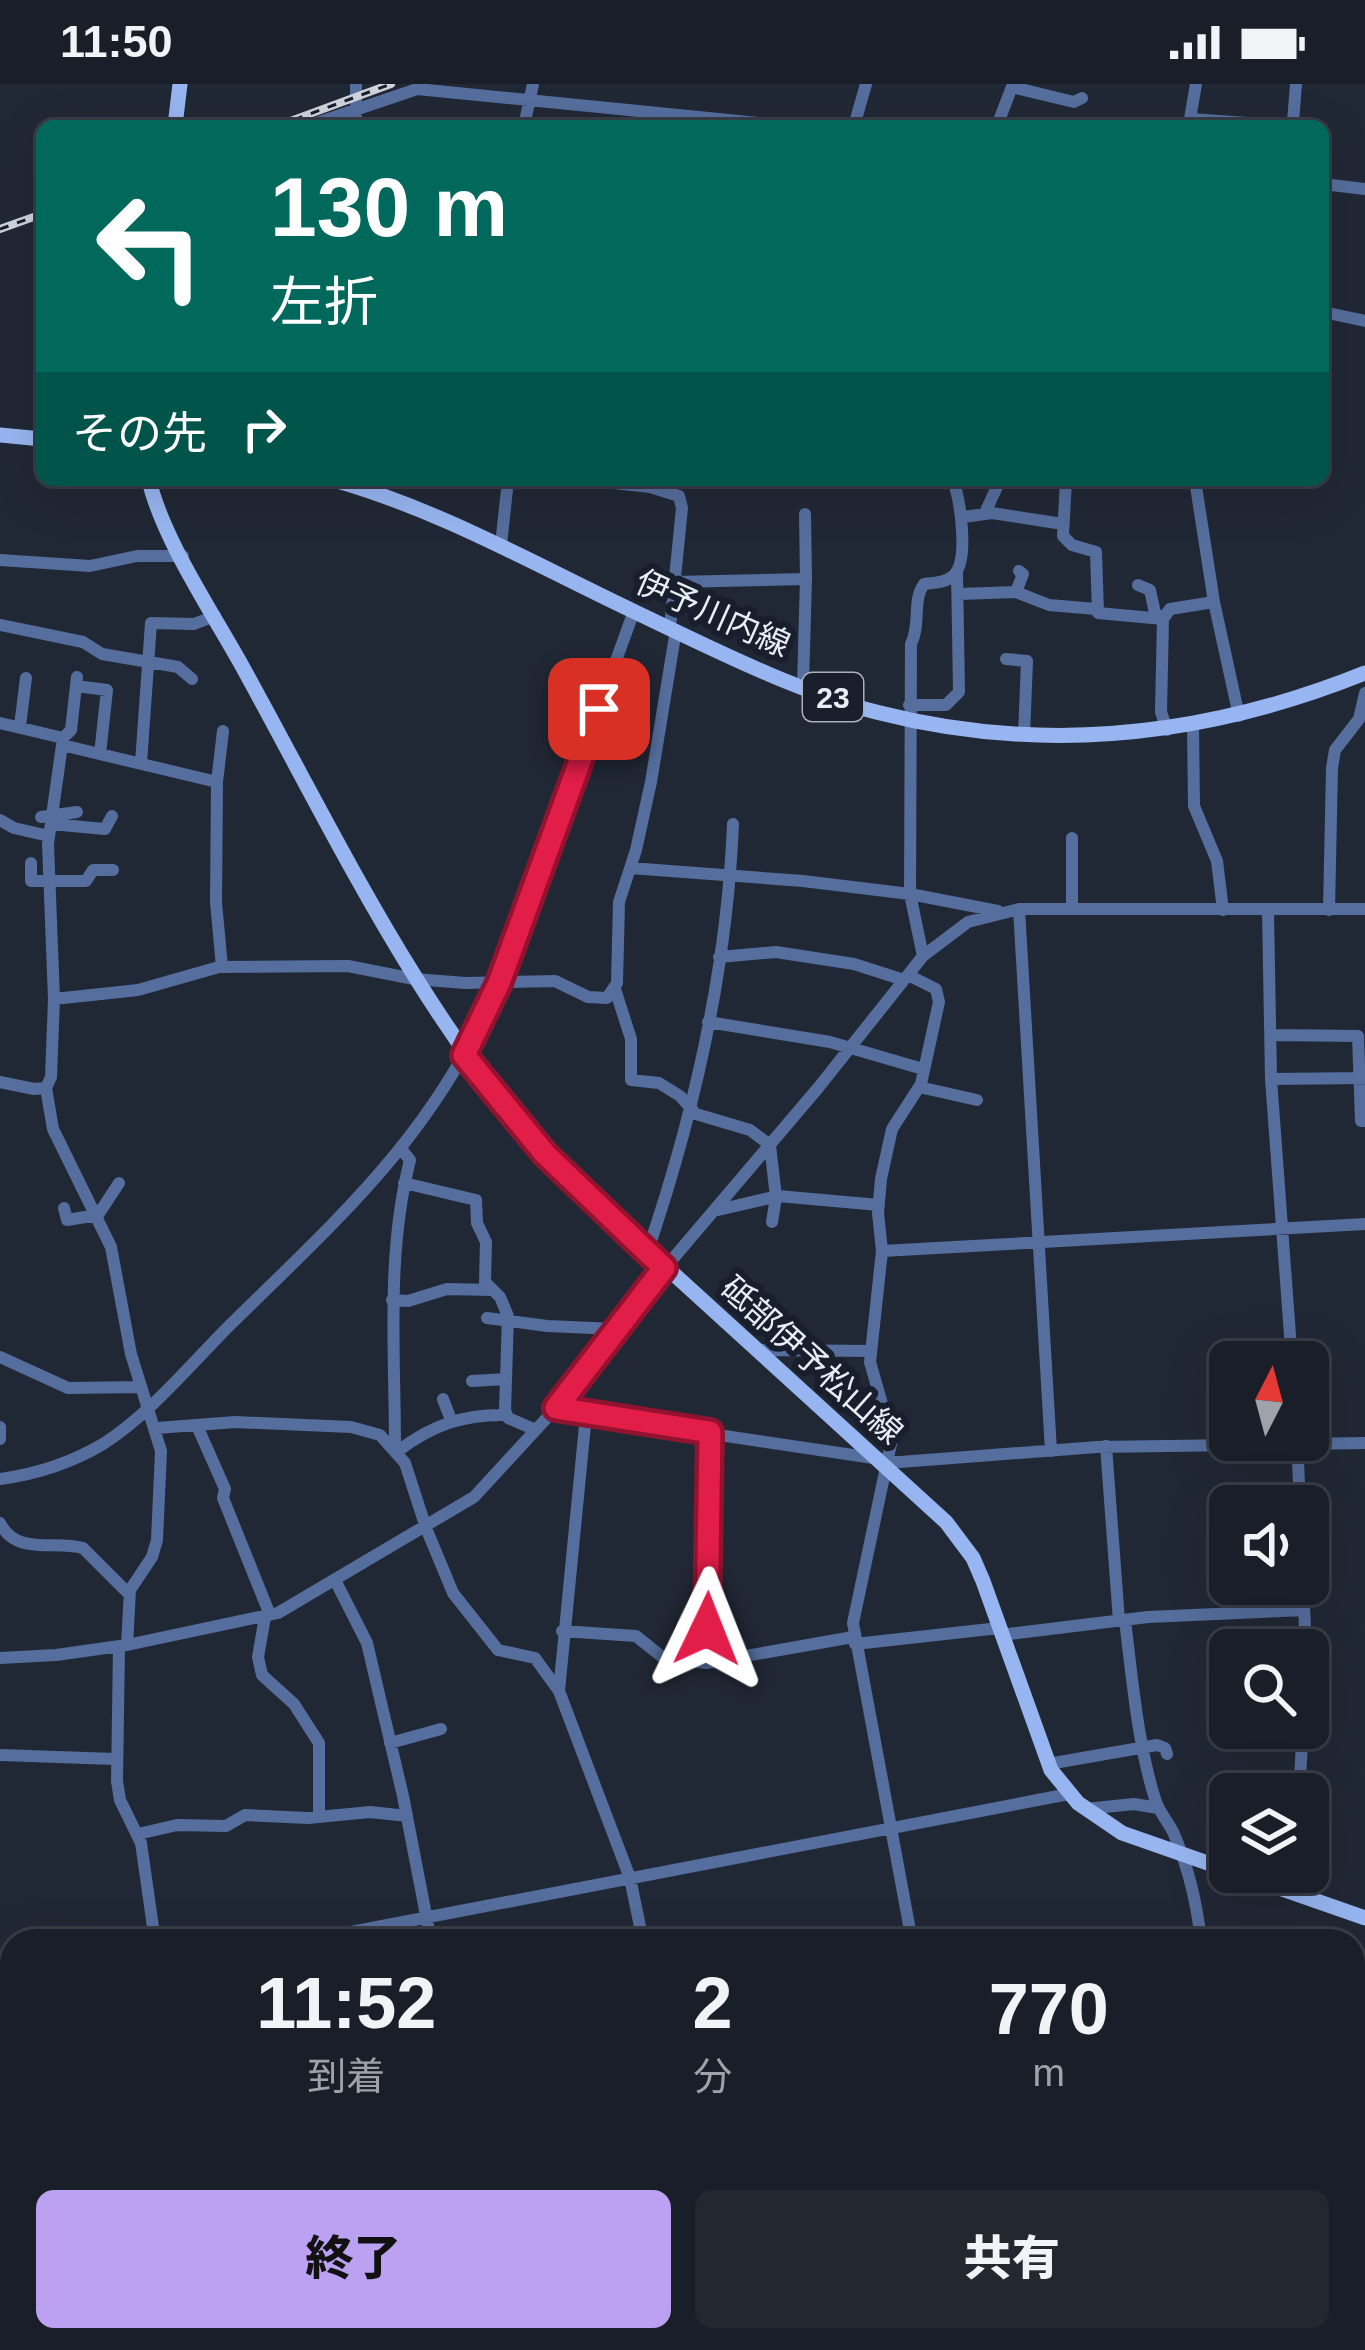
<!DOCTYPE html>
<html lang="ja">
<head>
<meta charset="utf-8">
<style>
  body { margin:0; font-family:Helvetica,"Noto Sans JP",sans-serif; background:#222730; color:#f1f3f6; height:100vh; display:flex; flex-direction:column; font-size:45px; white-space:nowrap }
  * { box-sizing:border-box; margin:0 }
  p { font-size:39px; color:#9fa2a8 }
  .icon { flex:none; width:66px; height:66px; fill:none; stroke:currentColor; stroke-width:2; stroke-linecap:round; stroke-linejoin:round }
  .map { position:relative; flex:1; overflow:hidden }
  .sheet { position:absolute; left:0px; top:1845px; width:1365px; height:423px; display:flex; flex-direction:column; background:#191e28; border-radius:36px 36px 0 0; box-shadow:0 12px 48px #0002,0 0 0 3px #373c45 }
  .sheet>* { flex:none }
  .hud { position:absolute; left:36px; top:36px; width:1293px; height:366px; border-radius:18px; box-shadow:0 12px 48px #0002,0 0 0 3px #373c45; background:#00695c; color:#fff; overflow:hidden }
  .needle { width:78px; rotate:6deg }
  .controls { position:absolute; left:1209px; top:1257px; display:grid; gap:24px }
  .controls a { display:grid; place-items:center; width:120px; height:120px; border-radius:18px; background:#191e28; box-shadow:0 12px 48px #0002,0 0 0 3px #373c45; font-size:60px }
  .pin { position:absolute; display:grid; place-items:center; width:102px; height:102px; color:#fff; margin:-51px; border-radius:24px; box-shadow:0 6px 18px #0006 }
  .me { position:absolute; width:132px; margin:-66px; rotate:2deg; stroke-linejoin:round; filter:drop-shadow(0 0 9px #0008) }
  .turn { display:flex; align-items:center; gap:42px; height:252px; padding:0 36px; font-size:54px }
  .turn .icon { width:156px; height:156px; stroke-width:2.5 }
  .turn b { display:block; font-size:84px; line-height:102px }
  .then { display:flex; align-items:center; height:114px; padding:0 36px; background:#0003; gap:24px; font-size:45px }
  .eta { display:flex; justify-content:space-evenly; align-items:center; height:204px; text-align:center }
  .eta b { font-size:72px; font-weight:800; line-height:84px }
  .cta { display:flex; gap:24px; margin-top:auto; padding:24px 36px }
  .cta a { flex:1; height:138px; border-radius:18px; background:#bca0f2; color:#111; font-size:48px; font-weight:800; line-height:138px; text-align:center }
  .cta a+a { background:#222730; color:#f1f3f6 }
  .status { display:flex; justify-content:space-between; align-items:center; height:84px; padding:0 60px; background:#191e28; direction:ltr }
  .status svg { height:33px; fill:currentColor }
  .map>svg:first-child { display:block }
  .water { fill:#1d3b7e }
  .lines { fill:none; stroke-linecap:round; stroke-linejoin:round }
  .minor { stroke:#566e9d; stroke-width:12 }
  .major { stroke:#97b5f0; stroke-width:15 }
  .rail-casing { stroke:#ced3dc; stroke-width:8 }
  .rail { stroke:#181e2b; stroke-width:3; stroke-dasharray:9; stroke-linecap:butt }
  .route-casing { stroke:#92132f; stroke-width:30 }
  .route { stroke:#e11d48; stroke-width:21 }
  .labels { text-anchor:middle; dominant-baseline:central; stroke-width:12; stroke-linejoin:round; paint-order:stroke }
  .shield { fill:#181e2b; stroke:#aaafb9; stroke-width:3 }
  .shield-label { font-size:30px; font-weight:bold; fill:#e9edf6 }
  .street-label { font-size:33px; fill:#e9edf6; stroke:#181e2b }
</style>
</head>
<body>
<div class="status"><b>11:50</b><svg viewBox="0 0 49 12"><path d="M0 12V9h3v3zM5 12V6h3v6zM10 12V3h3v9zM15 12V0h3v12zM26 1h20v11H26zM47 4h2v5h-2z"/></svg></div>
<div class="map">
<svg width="1365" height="2266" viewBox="0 0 1365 2266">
  <rect width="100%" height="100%" fill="#212835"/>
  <path class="water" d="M119 2256H348L342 2266H128Z"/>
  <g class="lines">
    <path class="minor" d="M356 0V42
      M1012 3 1074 18 1082 14
      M1191 35 1289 42 1293 38 1296 0
      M1189 41 1196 0
      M308 42 417 5 789 42
      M524 42 533 0
      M854 42 866 0
      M997 42 1013 0
      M1323 100 1365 105
      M1323 228 1365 237
      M587 396 650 403 679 412 682 424 670 543
      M1066 396 1063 452 1072 461 1096 468 1098 529 1163 535
      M1195 396 1214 518 1239 632
      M985 429 1000 396
      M805 430 806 495
      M963 433 992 429 1063 440
      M501 461 508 396
      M0 476 90 482 137 472H183
      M1019 487 1023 490 1016 508 1049 521 1096 525
      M673 498 806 495 803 602
      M1138 501 1150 506 1155 529 1162 534
      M959 510 1016 508
      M0 541 83 558 102 570 178 583 192 595
      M1006 575 1027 577 1024 651
      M76 602 107 606 100 670
      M909 621H946L959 608 957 488
      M0 639 63 654 48 760 54 915 51 993 46 1004 53 1045 111 1163 131 1270 161 1367 157 1456 152 1473 130 1506 127 1561
      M1193 641 1194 722 1217 777 1223 826
      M20 642 26 594
      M1167 646 1161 628 1163 535 1170 525 1214 518
      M63 654 71 646 77 593
      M62 661 217 698 216 818 222 883
      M141 679 151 539 194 540 215 532
      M217 698 223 647
      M41 733 77 728
      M0 736 14 744 49 752
      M51 740 105 745 112 732
      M31 779V797H86L93 786H113
      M630 784 803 797 910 810 998 827
      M1019 825 1051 1367
      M1072 825V754
      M1329 826 1332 684 1335 666 1359 635 1365 609
      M1268 827 1271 995 1292 1278
      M923 872 910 810 911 560C921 541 912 516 924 500 933 499 945 499 953 492 970 477 960 416 953 396
      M719 873 776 868 854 880 904 896
      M908 891 936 905 939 918 921 1000 892 1045 881 1095 878 1129 882 1167 870 1278 892 1355 853 1539 912 1857
      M615 905 631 955V996L659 999 680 1012 696 1030 750 1046 770 1061 776 1113 772 1138
      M54 915 138 906 219 883 348 882 414 895 466 899 555 897 588 913 607 914 617 899 619 818 636 766 651 698 676 546
      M708 938 830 958 923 985
      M1271 951 1358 952 1361 1037H1365
      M1271 995 1365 994
      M0 998 34 1005 46 1004
      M919 1003 977 1016
      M404 1099 476 1116 477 1139 486 1158 485 1198 500 1213 508 1232 505 1326 508 1334 536 1346
      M64 1124 67 1136 98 1131 119 1099
      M718 1126 778 1112 879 1121
      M882 1167 1365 1140
      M647 1169C694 1031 727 885 733 740
      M392 1216 408 1217 447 1205 491 1206
      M487 1234 547 1242 616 1245
      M760 1270 764 1266 870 1267
      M0 1273 68 1304 141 1303
      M472 1297 506 1295
      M443 1315 451 1336
      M556 1324 571 1329 900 1378 1097 1363 1365 1359
      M586 1331 559 1607 630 1794 643 1857
      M0 1343V1355
      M157 1344 235 1338 351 1343 380 1351 405 1379 426 1444 453 1509 498 1566 535 1574 559 1607
      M198 1344 225 1405 223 1414 270 1531
      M1297 1356 1300 1422
      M1106 1362 1119 1537
      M395 1364C395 1266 386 1171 410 1076L402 1066
      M398 1367C432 1341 464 1330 506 1331
      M0 1395C37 1390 71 1379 103 1360 151 1329 190 1281 230 1241 343 1130 436 1049 499 899L634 527
      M0 1439C16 1472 54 1456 83 1464L129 1510
      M335 1496 367 1559 403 1712 431 1857
      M1303 1500 1306 1566
      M265 1533 258 1573 262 1591 294 1620 319 1659V1733
      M1125 1536C1132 1594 1138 1663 1156 1718 1160 1729 1169 1739 1174 1750 1189 1785 1197 1820 1201 1857
      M562 1547 636 1552 661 1572 706 1579 853 1553
      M1001 1551 1148 1533 1304 1526
      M855 1560 999 1544
      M119 1562 117 1697 120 1716 141 1759 155 1857
      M0 1574 56 1571 127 1561 278 1529 474 1413 556 1324 665 1184 818 1004 923 872 968 838 1019 825H1365
      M706 1579 709 1348
      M390 1659 441 1645
      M0 1671 115 1675
      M1048 1680 1157 1661 1165 1664 1167 1670
      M1299 1710 1303 1644
      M1085 1725 1134 1720 1158 1724
      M138 1750 177 1741 226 1742 245 1731 308 1734 370 1728 407 1732
      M1294 1810 1295 1788
      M304 1857 1069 1710
      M0 1939 12 1942
      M0 2166 12 2161
      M1353 2212 1365 2221
      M745 2256 749 2266
      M850 2256 852 2266
      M8 2266 17 2256
      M349 2266 355 2256
      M499 2266 502 2256
      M1046 2266V2256
      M1197 2266 1198 2256"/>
    <path class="major" d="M175 42 180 0
      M0 351 42 355
      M149 396C163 457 217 535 247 591 342 764 427 945 564 1090L946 1438 973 1474 983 1497 1051 1686 1078 1719 1122 1749 1365 1834
      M334 396C440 426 534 480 633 527 711 564 793 606 876 628 1043 671 1206 653 1365 589"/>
    <defs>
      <path id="rail" d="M277 42 391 0
        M0 145 42 130"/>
    </defs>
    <use href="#rail" class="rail-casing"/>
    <use href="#rail" class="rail"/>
  </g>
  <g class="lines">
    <defs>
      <path id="route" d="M599 625 499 899 464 971 545 1070 664 1184 556 1324 710 1348 707 1545"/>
    </defs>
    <use href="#route" class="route-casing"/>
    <use href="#route" class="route"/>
  </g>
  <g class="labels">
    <rect class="shield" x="803" y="589" width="60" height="48" rx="9"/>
    <g class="shield-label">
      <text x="833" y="613">23</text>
    </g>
    <g class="street-label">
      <text transform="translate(713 529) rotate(24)">伊予川内線</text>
      <text transform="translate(812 1276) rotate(42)">砥部伊予松山線</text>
    </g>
  </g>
</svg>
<div class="controls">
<a><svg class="needle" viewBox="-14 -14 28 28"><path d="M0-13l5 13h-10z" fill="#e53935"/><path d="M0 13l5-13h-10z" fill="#9fa2a8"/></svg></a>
<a><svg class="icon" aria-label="sound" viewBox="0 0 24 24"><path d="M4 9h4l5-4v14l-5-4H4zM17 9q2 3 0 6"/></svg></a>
<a><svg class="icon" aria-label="search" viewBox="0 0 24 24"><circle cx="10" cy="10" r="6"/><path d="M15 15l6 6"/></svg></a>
<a><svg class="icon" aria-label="layers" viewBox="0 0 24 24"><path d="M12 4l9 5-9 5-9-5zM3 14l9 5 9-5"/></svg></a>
</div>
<div class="pin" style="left:599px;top:625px;background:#d93025"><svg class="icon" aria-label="arrive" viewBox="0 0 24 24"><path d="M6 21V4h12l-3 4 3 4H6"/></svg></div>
<svg class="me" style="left:707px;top:1545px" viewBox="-20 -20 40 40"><path d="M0-17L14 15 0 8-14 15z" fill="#e11d48" stroke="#fff" stroke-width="4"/></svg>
<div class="hud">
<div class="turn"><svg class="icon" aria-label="left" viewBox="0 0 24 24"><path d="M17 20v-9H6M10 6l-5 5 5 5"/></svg><div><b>130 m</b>左折</div></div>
<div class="then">その先<svg class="icon" aria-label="right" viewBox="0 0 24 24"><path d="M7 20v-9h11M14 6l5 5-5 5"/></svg></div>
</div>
<section class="sheet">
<div class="eta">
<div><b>11:52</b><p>到着</p></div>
<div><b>2</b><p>分</p></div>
<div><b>770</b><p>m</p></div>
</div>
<div class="cta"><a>終了</a><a>共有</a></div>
</section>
</div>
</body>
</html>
